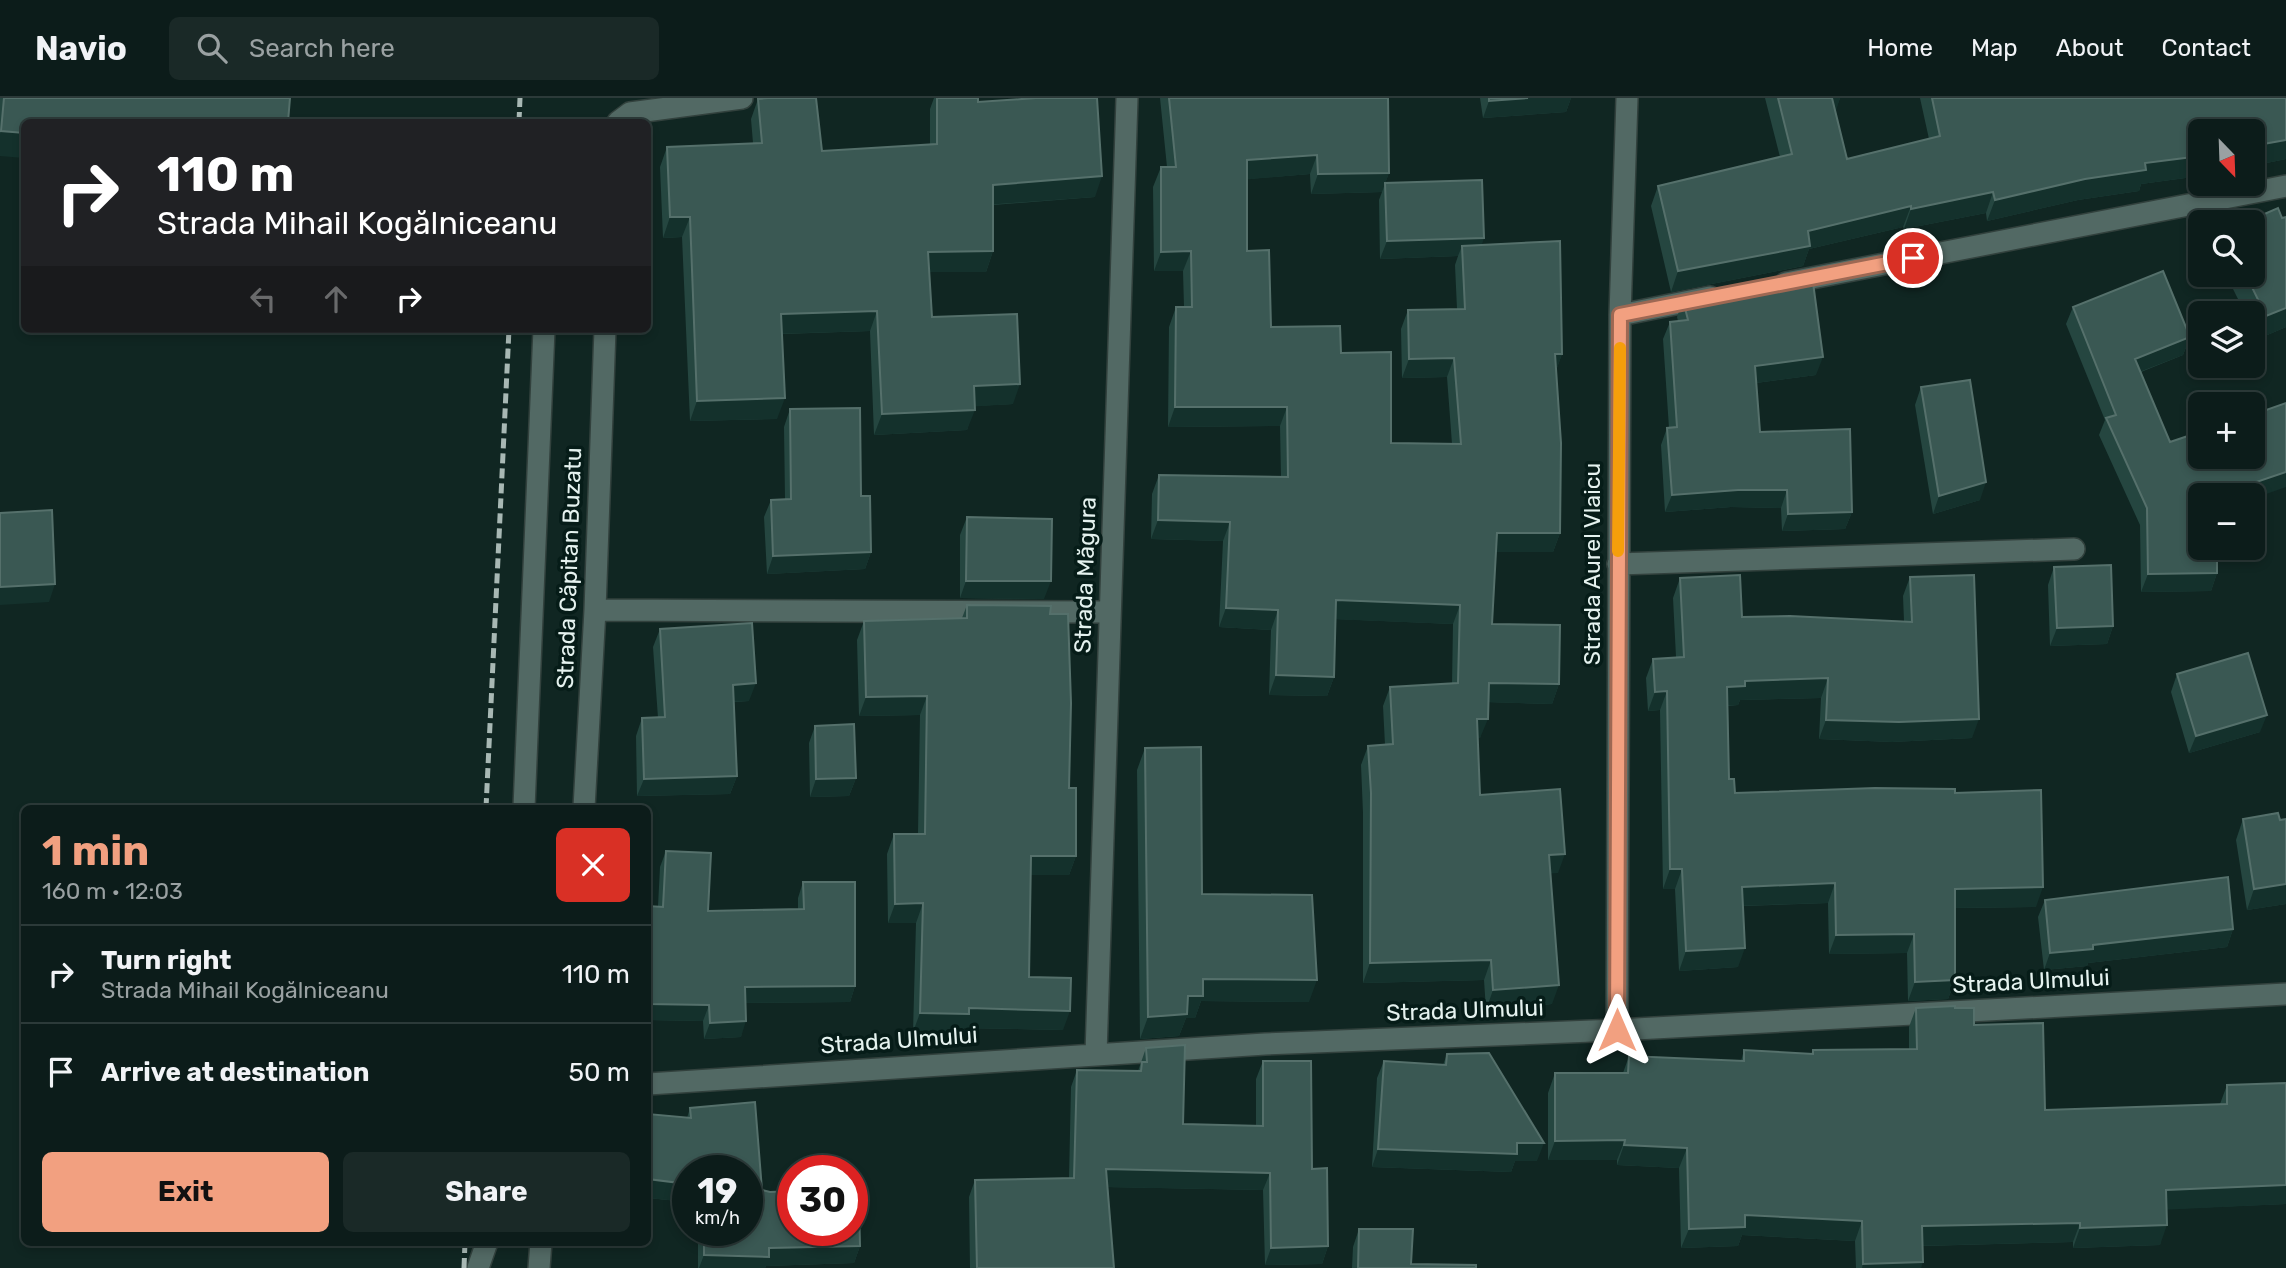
<!DOCTYPE html>
<html lang="en">
<head>
<meta charset="utf-8">
<style>
  body { margin:0; font-family:Rubik,sans-serif; background:#1a2927; color:#f1f3f6; height:100vh; display:flex; flex-direction:column; font-size:26px; white-space:nowrap }
  * { box-sizing:border-box; margin:0 }
  p { font-size:23px; color:#9aa1a2 }
  .icon { flex:none; width:38px; height:38px; fill:none; stroke:currentColor; stroke-width:2; stroke-linecap:round; stroke-linejoin:round }
  .map { position:relative; flex:1; overflow:hidden }
  .side { position:absolute; left:21px; top:707px; width:630px; height:441px; display:flex; flex-direction:column; background:#0c1c1a; border-radius:10px; box-shadow:0 4px 10px #0003,0 0 0 2px #2c3a39 }
  .side>* { flex:none }
  .hud { position:absolute; left:21px; top:21px; width:630px; height:214px; border-radius:10px; box-shadow:0 4px 10px #0003,0 0 0 2px #2c3a39; background:#202124; color:#fff; overflow:hidden }
  .needle { width:46px; rotate:157deg }
  .tools { position:absolute; left:2188px; top:21px; display:grid; gap:14px }
  .tools a { display:grid; place-items:center; width:77px; height:77px; border-radius:10px; background:#0c1c1a; box-shadow:0 4px 10px #0003,0 0 0 2px #2c3a39; font-size:35px }
  .speed { position:absolute; left:672px; top:1057px; display:flex; gap:14px; font-size:35px; font-weight:700; text-align:center }
  .speed>* { display:grid; place-content:center; width:91px; height:91px; border-radius:50%; background:#0c1c1a; box-shadow:0 4px 10px #0003,0 0 0 2px #2c3a39; line-height:1 }
  .speed small { font-size:18px; font-weight:400 }
  .speed .limit { border:10px solid #d22; background:#fff; color:#111 }
  .pin { position:absolute; display:grid; place-items:center; width:60px; height:60px; color:#fff; margin:-30px; border:4px solid #fff; border-radius:50%; box-shadow:0 2px 7px #0007 }
  .me { position:absolute; width:77px; margin:-38px; rotate:0deg; stroke-linejoin:round; filter:drop-shadow(0 0 5px #0008) }
  .turn { display:flex; align-items:center; gap:24px; height:147px; padding:0 21px; font-size:32px }
  .turn .icon { width:91px; height:91px; stroke-width:2.5 }
  .turn b { display:block; font-size:49px; line-height:60px }
  .lanes { display:flex; align-items:center; height:66px; padding:0 21px; background:#0003; justify-content:center; gap:35px; direction:ltr }
  .lanes .off { opacity:.35 }
  .round { display:grid; place-items:center; flex:none; width:74px; height:74px; border-radius:10px; background:#1a2927 }
  .head { display:flex; align-items:center; justify-content:space-between; height:119px; padding:0 21px }
  h1 { font-size:42px; font-weight:700; line-height:52px; color:#f2a080 }
  .button { display:flex; gap:14px; margin-top:auto; padding:14px 21px }
  .button a { flex:1; height:80px; border-radius:10px; background:#f2a080; color:#111; font-size:28px; font-weight:700; line-height:80px; text-align:center }
  .button a+a { background:#1a2927; color:#f1f3f6 }
  ul { padding:0; list-style:none }
  li { display:flex; align-items:center; gap:21px; height:98px; padding:0 21px; border-top:2px solid #2c3a39 }
  li div { flex:1 }
  li b { display:block; font-size:26px }
  li em { font-style:normal }
  header { display:flex; align-items:center; gap:42px; box-sizing:border-box; height:98px; padding:0 35px; background:#0c1c1a; border-bottom:2px solid #2c3a39 }
  header strong { font-size:33px }
  nav { display:flex; gap:38px; margin-inline-start:auto; font-size:24px }
  .search { width:490px; height:63px; background:#1a2927; display:flex; align-items:center; gap:18px; box-sizing:border-box; padding:0 24px; border-radius:10px; color:#9aa1a2; font-size:26px }
  .map>svg:first-child { display:block }
  .lines { fill:none; stroke-linecap:round; stroke-linejoin:round }
  .street-casing { stroke:#32413d; stroke-width:24 }
  .street { stroke:#526964; stroke-width:21 }
  .rail { stroke:#a8b8b4; stroke-width:5; stroke-dasharray:10 5; stroke-linecap:butt }
  .wall { fill:#254640; fill-rule:evenodd }
  .shaded-wall { fill:#14312c }
  .building { fill:#3a5853; stroke:#55706b; stroke-width:2 }
  .route-casing { stroke:#9d6853; stroke-width:18 }
  .route { stroke:#f2a080; stroke-width:12 }
  .slow { stroke:#f59e0b; stroke-width:12 }
  .labels { text-anchor:middle; dominant-baseline:central; stroke-width:7; stroke-linejoin:round; paint-order:stroke }
  .street-label { font-size:23px; fill:#e5f2ef; stroke:#061c18 }
</style>
</head>
<body>
<header>
<strong>Navio</strong>
<div class="search"><svg class="icon" aria-label="search" viewBox="0 0 24 24"><circle cx="10" cy="10" r="6"/><path d="M15 15l6 6"/></svg>Search here</div>
<nav><a>Home</a><a>Map</a><a>About</a><a>Contact</a></nav>
</header>
<div class="map">
<svg width="2286" height="1170" viewBox="0 0 2286 1170">
  <rect width="100%" height="100%" fill="#102622"/>
  <g class="lines">
    <defs>
      <path id="street" d="M618 24 630 15 742 0
        M1786 185 2286 88
        M1620 217 1710 199
        M1618 466 2074 451
        M595 512 1110 514
        M524 710 544 231
        M584 710 595 512 605 231
        M1617 932 1620 217 1627 0
        M1096 956 1127 0
        M648 986 1265 946 1617 932 2286 896
        M478 1170 487 1144
        M539 1170 541 1144"/>
    </defs>
    <use href="#street" class="street-casing"/>
    <use href="#street" class="street"/>
    <path class="rail" d="M519 24 520 0
      M486 710 509 231
      M464 1170 465 1144"/>
  </g>
  <path class="wall" d="M0 0H290L0 58Z
    M934 0H978V4L1095 99 993 107V153L986 174H929L932 219 1013 306 974 308 967 332 874 337 870 233 782 236 777 321 690 323 682 139 663 140 660 69 667 49 753 45 751 21 758 1 822 53 930 47V11Z
    M1160 0H1388L1389 75 1385 85 1481 147 1562 256 1556 272 1560 435 1553 454H1496L1492 526 1559 586 1552 606 1488 604 1480 640H1477L1480 697 1558 775H1551L1552 906 1486 912 1484 882 1363 885V715L1361 667 1368 648 1385 647 1383 608 1390 589 1452 586 1453 526 1336 521 1334 579 1327 598 1269 597 1271 532 1219 529 1223 443 1151 441 1152 396 1159 377 1281 379 1280 328 1168 329 1169 229 1176 209H1184L1183 173H1154L1153 89 1161 69H1167ZM1310 76 1311 96 1382 94 1379 102 1380 161 1458 158 1455 167 1457 211 1408 212 1401 231 1402 280 1447 279 1452 346 1391 345 1341 255 1271 229 1247 153V81Z
    M1480 0H1571L1566 14 1483 20Z
    M1765 0H1840L1835 13 1847 61 1929 41 1920 0H2286V61L2252 68V33H2200V78L2141 86 2139 93 2078 102 1987 123 1986 115 1904 131 1903 129 1809 151 1803 168 1671 194 1651 108 1658 88 1780 59Z
    M2286 119V229L2258 241 2252 230V215H2245L2226 177H2252L2282 120Z
    M1683 202 1816 277 1756 285 1760 334 1852 414 1845 431 1782 433 1781 410 1731 409 1665 414 1661 347 1667 330H1669L1663 241 1670 224 1678 223 1677 219Z
    M2073 209 2190 239 2183 257 2141 274 2170 344 2200 397 2217 475 2211 493 2141 494 2140 427 2099 337 2105 322 2066 226Z
    M1921 289 1980 402 1933 416 1915 307Z
    M790 311 861 398 871 454 865 471 767 476 764 419 771 402 785 401 784 329Z
    M967 419 1044 501 960 500V437Z
    M2054 469 2113 528 2107 546 2050 548 2048 487Z
    M1910 479 1972 640 1892 644 1819 641 1821 600 1740 602 1738 607 1728 608 1729 681 1735 695H1955L2036 809 1955 810V882L1948 901 1908 903 1907 855 1829 856 1828 805 1743 808 1738 869 1679 873 1675 791H1663L1660 612 1648 613 1646 580 1653 561 1676 559 1673 500 1680 480 1742 519 1904 523 1903 498Z
    M967 507 1050 516 1076 758 1069 777H1031L1029 879 1063 932 964 930 962 935 913 934 916 825H888L887 756 894 736H918L920 617 859 618 857 542 864 523 962 520Z
    M660 531 749 603 734 604 737 678 730 696 637 698 636 638 642 620H658L653 549Z
    M2177 576 2260 634 2189 655 2171 594Z
    M815 628 856 680 849 698 810 699 809 645Z
    M1145 650 1202 796 1309 904 1201 903 1195 920H1186L1179 938 1140 941 1137 672Z
    M2243 721 2280 722 2286 721V806L2247 812 2236 742Z
    M666 753 708 813 798 811V800L803 784 855 888 850 904 746 905 741 939 704 941 703 923 648 922V808H658L660 769Z
    M2045 802 2233 831 2227 849 2088 865 2087 868 2044 872 2038 819Z
    M1916 910H1955L1974 927 2045 1012 2220 1006 2227 987 2286 985V1106L2167 1111 2160 1147 2073 1150V1144L1923 1148 1921 1170H1856L1855 1143 1742 1137 1738 1148 1681 1150 1679 1070 1617 1067V1062H1548V995L1555 975H1623L1629 958 1741 963 1744 952 1811 956 1813 952 1909 951V929Z
    M1146 950 1183 1026 1256 1028V981L1263 963 1312 1071 1328 1148 1322 1166 1265 1167 1263 1092 1108 1089 1114 1170H970L969 1099 975 1082 1069 1080 1071 989 1077 972 1138 973Z
    M1447 956 1537 1063H1515L1511 1074 1372 1069 1377 980 1384 963 1443 967Z
    M755 1004 762 1092 770 1094 793 1093V1132H852V1092H857V1099H859L860 1148 854 1165 766 1168 765 1170H698V1132H747V1073H688V1104L648 1100V1016L687 1020 690 1010Z
    M1359 1131 1411 1166 1476 1170H1352L1353 1149Z"/>
  <path class="shaded-wall" d="M1528 0H1571L1566 14 1483 20 1489 3Z
    M1829 0H1840L1836 13 1823 16Z
    M1 33 24 35V60L0 58V36Z
    M2286 42V61L2252 68V48Z
    M1317 57 1310 76 1240 82 1247 62Z
    M2200 58V78L2141 86 2139 93 2078 102 1987 123 1995 102 2145 65Z
    M1389 75 1382 94 1311 96 1318 76Z
    M1102 78 1095 99 985 107 993 87Z
    M1993 94 1986 115 1904 131 1911 111Z
    M1911 108 1903 129 1809 151 1803 168 1671 194 1678 173 1808 133Z
    M670 119H690L682 139 663 140Z
    M1484 140 1478 158 1462 148 1458 158 1380 161 1387 143Z
    M993 153 986 174H920L928 154Z
    M1191 153 1183 173H1154L1161 154Z
    M2286 210V229L2258 241 2266 218Z
    M877 213 870 233 774 236 781 216Z
    M2190 239 2183 257 2129 278 2135 261Z
    M1555 256H1562L1555 276Z
    M1823 259 1816 277 1748 286 1755 268Z
    M1454 260 1447 279 1402 280 1409 261Z
    M1020 286 1013 306 966 309 974 288Z
    M785 300 777 321 690 323 697 303Z
    M1175 309H1287L1280 328 1168 329Z
    M975 312 967 332 874 337 882 316Z
    M2286 374V389L2252 401V397H2218Z
    M1986 384 1980 402 1933 416 1939 398Z
    M1738 392H1787L1781 410 1731 409 1665 414 1672 397Z
    M1852 414 1845 431 1782 433 1788 416Z
    M1158 422 1230 424 1223 443 1151 441Z
    M1497 435H1560L1553 454H1490Z
    M871 454 865 471 767 476 773 458Z
    M2217 475 2211 493 2141 494 2148 476Z
    M966 483H1051L1044 501 960 500Z
    M55 486 49 504 0 507V489Z
    M1336 502 1460 507 1453 526 1329 521Z
    M1226 510 1278 512 1271 532 1219 529Z
    M2113 528 2107 546 2050 548 2057 530Z
    M1276 577 1334 579 1327 598 1269 597Z
    M1828 580 1821 600 1740 602 1738 607 1720 608 1727 589 1745 583Z
    M756 585 749 603 727 604 733 587Z
    M1489 585 1559 586 1552 606 1482 604Z
    M1667 593 1660 612 1648 613 1655 594Z
    M927 598 920 617 859 618 866 599Z
    M2267 617 2260 634 2189 655 2196 638Z
    M1477 621H1488L1480 640H1470Z
    M1979 621 1972 640 1892 644 1819 641 1826 622Z
    M737 678 730 696 637 698 644 681Z
    M856 680 849 698 810 699 816 681Z
    M1565 756 1558 775 1542 776 1549 757Z
    M1031 758H1076L1069 777H1024Z
    M1670 771H1682L1675 791H1663Z
    M1835 785 1828 805 1735 808 1742 789Z
    M2286 786V806L2247 812 2254 791Z
    M2043 789 2036 809 1948 810 1955 791Z
    M923 805 916 825H888L895 806Z
    M2233 831 2227 849 2088 865 2087 868 2044 872 2050 855 2093 847Z
    M1914 836 1907 855 1829 856 1836 837Z
    M1745 850 1738 869 1679 873 1686 853Z
    M1491 862 1484 882 1363 885 1370 865Z
    M1203 881 1317 882 1309 904 1201 903 1195 920H1186L1179 938 1140 941 1148 919 1188 898Z
    M1955 882 1948 901 1908 903 1915 884Z
    M1559 887 1552 906 1486 912 1493 892Z
    M855 888 850 904 739 905 745 889Z
    M648 906 709 907 703 923 648 922Z
    M969 910 1070 913 1063 932 964 930 962 935 913 934 920 915Z
    M746 923 741 939 704 941 710 925Z
    M1625 1042 1617 1062H1548L1555 1043Z
    M1517 1045H1544L1537 1063H1515L1511 1074 1372 1069 1378 1051Z
    M1624 1047 1687 1050 1679 1070 1617 1067Z
    M1106 1071 1270 1075 1263 1092 1100 1089Z
    M648 1081 688 1086V1104L648 1100Z
    M2286 1087V1106L2159 1112 2166 1092Z
    M1745 1117 1862 1123 1855 1143 1742 1137 1738 1148 1681 1150 1689 1131Z
    M2080 1125 2073 1144 1915 1148 1922 1128Z
    M2167 1127 2160 1147 2073 1150 2080 1130Z
    M860 1148 854 1165 766 1168 765 1170H699L704 1157 769 1150Z
    M1328 1148 1322 1166 1265 1167 1271 1150Z
    M1923 1164 1921 1170H1862L1863 1166Z"/>
  <path class="building" d="M4 0H290L288 24H24V35L1 33Z
    M768 0H816L822 53 937 46V0H978V4L1036 0H1097L1102 78 993 87V153L928 154 932 219 1017 216 1020 286 974 288 975 312 882 316 877 213 781 216 785 300 697 303 690 119H670L667 49 762 45 758 1Z
    M1169 0H1388L1389 75 1318 76 1317 57 1247 62V153L1269 152 1271 229 1340 228 1341 255 1391 254V345L1461 346 1454 260 1409 261 1408 212 1465 211 1462 148 1560 143 1562 256H1555L1561 345 1560 435H1497L1492 526 1560 527 1559 586 1489 585 1488 621H1477L1480 697 1560 691 1565 756 1549 757 1559 887 1493 892 1491 862 1370 865 1371 695 1368 648 1393 646 1390 589 1458 585 1460 507 1336 502 1334 579 1276 577 1278 512 1226 510 1230 424 1158 422 1159 377 1288 379 1287 309H1175L1176 209H1192L1191 153 1161 154V69H1176Z
    M1489 0H1528L1489 3Z
    M1778 0H1832L1847 61 1940 38 1932 0H2286V42L2252 48V33H2200V58L2145 65 2146 72 2085 81 1995 102 1993 94 1911 111V108L1808 133 1810 148 1678 173 1658 88 1792 56Z
    M1482 82 1484 140 1387 143 1385 85Z
    M2278 110 2282 120 2286 119V210L2266 218 2246 177H2252V124H2246Z
    M2163 173 2190 239 2135 261 2170 344 2200 334V359H2252V317L2286 305V374L2218 397H2200V450H2217V475L2148 476 2147 410 2106 320 2116 317 2073 209Z
    M1812 177 1823 259 1755 268 1760 334 1850 331 1852 414 1788 416 1787 392H1738L1672 397 1667 330 1677 329 1670 224 1688 222 1683 202Z
    M1970 282 1986 384 1939 398 1921 289Z
    M860 310 861 398H870L871 454 773 458 771 402 791 401 790 311Z
    M52 412 55 486 0 489V415Z
    M967 419 1052 421 1051 483H966Z
    M2111 467 2113 528 2057 530 2054 469Z
    M1740 477 1742 519 1790 518 1912 524 1910 479 1974 477 1979 621 1899 624 1826 622 1828 580 1745 583V588L1727 589 1729 681H1734L1735 695 1875 690 1955 691V695L2041 692 2043 789 1955 791V882L1915 884 1914 836 1836 837 1835 785 1742 789 1745 850 1686 853 1682 771H1670L1667 593 1655 594 1653 561 1684 559 1680 480Z
    M967 507 1051 508 1050 516H1068L1071 605 1069 690H1076V758H1031L1029 879 1071 880 1070 913 969 910V916L920 915 923 805 895 806 894 736H925L927 598 866 599 864 523 967 520Z
    M752 525 756 585 733 587 737 678 644 681 642 620 665 619 660 531Z
    M2248 555 2267 617 2196 638 2177 576Z
    M854 626 856 680 816 681 815 628Z
    M1201 649 1202 796 1312 797 1317 882 1203 881V898H1188L1187 916 1148 919 1145 650Z
    M2278 715 2280 722 2286 721V786L2254 791 2243 721Z
    M666 753 711 755 708 813 804 811 803 784H855V888L745 889 746 923 710 925 709 907 648 906V808L663 809Z
    M2228 779 2233 831 2093 847V851L2050 855 2045 802Z
    M1955 908V910H1974V927L2043 925 2045 1012 2227 1006V987L2286 985V1087L2166 1092 2167 1127 2080 1130V1125L1922 1128 1923 1164 1863 1166 1862 1123 1745 1117V1129L1689 1131 1687 1050 1624 1047 1625 1042 1555 1043V975H1628L1629 958 1744 963V952L1813 956V952L1917 951 1916 910Z
    M1185 947 1183 1026 1263 1028V963H1311L1312 1071 1327 1070 1328 1148 1271 1150 1270 1075 1106 1071 1114 1170H977L975 1082 1074 1080 1077 972 1141 973 1142 964H1147L1146 950Z
    M1489 955 1544 1045H1517V1056L1378 1051 1384 963 1446 967 1447 956Z
    M755 1004 762 1092 770 1094 793 1093V1132H852V1092H857V1099H859L860 1148 769 1150V1159L704 1157V1132H747V1073H688V1086L648 1081V1016L691 1020 690 1010Z
    M1359 1131H1413L1411 1166 1476 1167V1170H1358Z"/>
  <g class="lines">
    <defs>
      <path id="route" d="M1617 932 1620 217 1913 160"/>
    </defs>
    <use href="#route" class="route-casing"/>
    <use href="#route" class="route"/>
    <path class="slow" d="M1618 453 1620 250"/>
  </g>
  <g class="labels">
    <g class="street-label">
      <text transform="translate(1592 466) rotate(-90)">Strada Aurel Vlaicu</text>
      <text transform="translate(569 470) rotate(-88)">Strada Căpitan Buzatu</text>
      <text transform="translate(1085 477) rotate(-88)">Strada Măgura</text>
      <text transform="translate(2031 883) rotate(-3)">Strada Ulmului</text>
      <text transform="translate(1465 912) rotate(-2)">Strada Ulmului</text>
      <text transform="translate(899 942) rotate(-4)">Strada Ulmului</text>
    </g>
  </g>
</svg>
<div class="tools">
<a><svg class="needle" viewBox="-14 -14 28 28"><path d="M0-13l5 13h-10z" fill="#e53935"/><path d="M0 13l5-13h-10z" fill="#9aa1a2"/></svg></a>
<a><svg class="icon" aria-label="search" viewBox="0 0 24 24"><circle cx="10" cy="10" r="6"/><path d="M15 15l6 6"/></svg></a>
<a><svg class="icon" aria-label="layers" viewBox="0 0 24 24"><path d="M12 4l9 5-9 5-9-5zM3 14l9 5 9-5"/></svg></a>
<a>+</a>
<a>−</a>
</div>
<div class="speed"><div>19<small>km/h</small></div><div class="limit">30</div></div>
<div class="pin" style="left:1913px;top:160px;background:#d93025"><svg class="icon" aria-label="arrive" viewBox="0 0 24 24"><path d="M6 21V4h12l-3 4 3 4H6"/></svg></div>
<svg class="me" style="left:1617px;top:932px" viewBox="-20 -20 40 40"><path d="M0-17L14 15 0 8-14 15z" fill="#f2a080" stroke="#fff" stroke-width="4"/></svg>
<div class="hud">
<div class="turn"><svg class="icon" aria-label="right" viewBox="0 0 24 24"><path d="M7 20v-9h11M14 6l5 5-5 5"/></svg><div><b>110 m</b>Strada Mihail Kogălniceanu</div></div>
<div class="lanes"><svg class="icon off" aria-label="left" viewBox="0 0 24 24"><path d="M17 20v-9H6M10 6l-5 5 5 5"/></svg><svg class="icon off" aria-label="ahead" viewBox="0 0 24 24"><path d="M12 20V5M6 11l6-6 6 6"/></svg><svg class="icon" aria-label="right" viewBox="0 0 24 24"><path d="M7 20v-9h11M14 6l5 5-5 5"/></svg></div>
</div>
<section class="side">
<div class="head"><div><h1>1 min</h1><p>160 m · 12:03</p></div><a class="round" style="background:#d93025;color:#fff"><svg class="icon" aria-label="close" viewBox="0 0 24 24"><path d="M6 6l12 12M18 6L6 18"/></svg></a></div>
<ul>
<li><svg class="icon" aria-label="right" viewBox="0 0 24 24"><path d="M7 20v-9h11M14 6l5 5-5 5"/></svg><div><b>Turn right</b><p>Strada Mihail Kogălniceanu</p></div><em>110 m</em></li>
<li><svg class="icon" aria-label="arrive" viewBox="0 0 24 24"><path d="M6 21V4h12l-3 4 3 4H6"/></svg><div><b>Arrive at destination</b></div><em>50 m</em></li>
</ul>
<div class="button"><a>Exit</a><a>Share</a></div>
</section>
</div>
</body>
</html>
